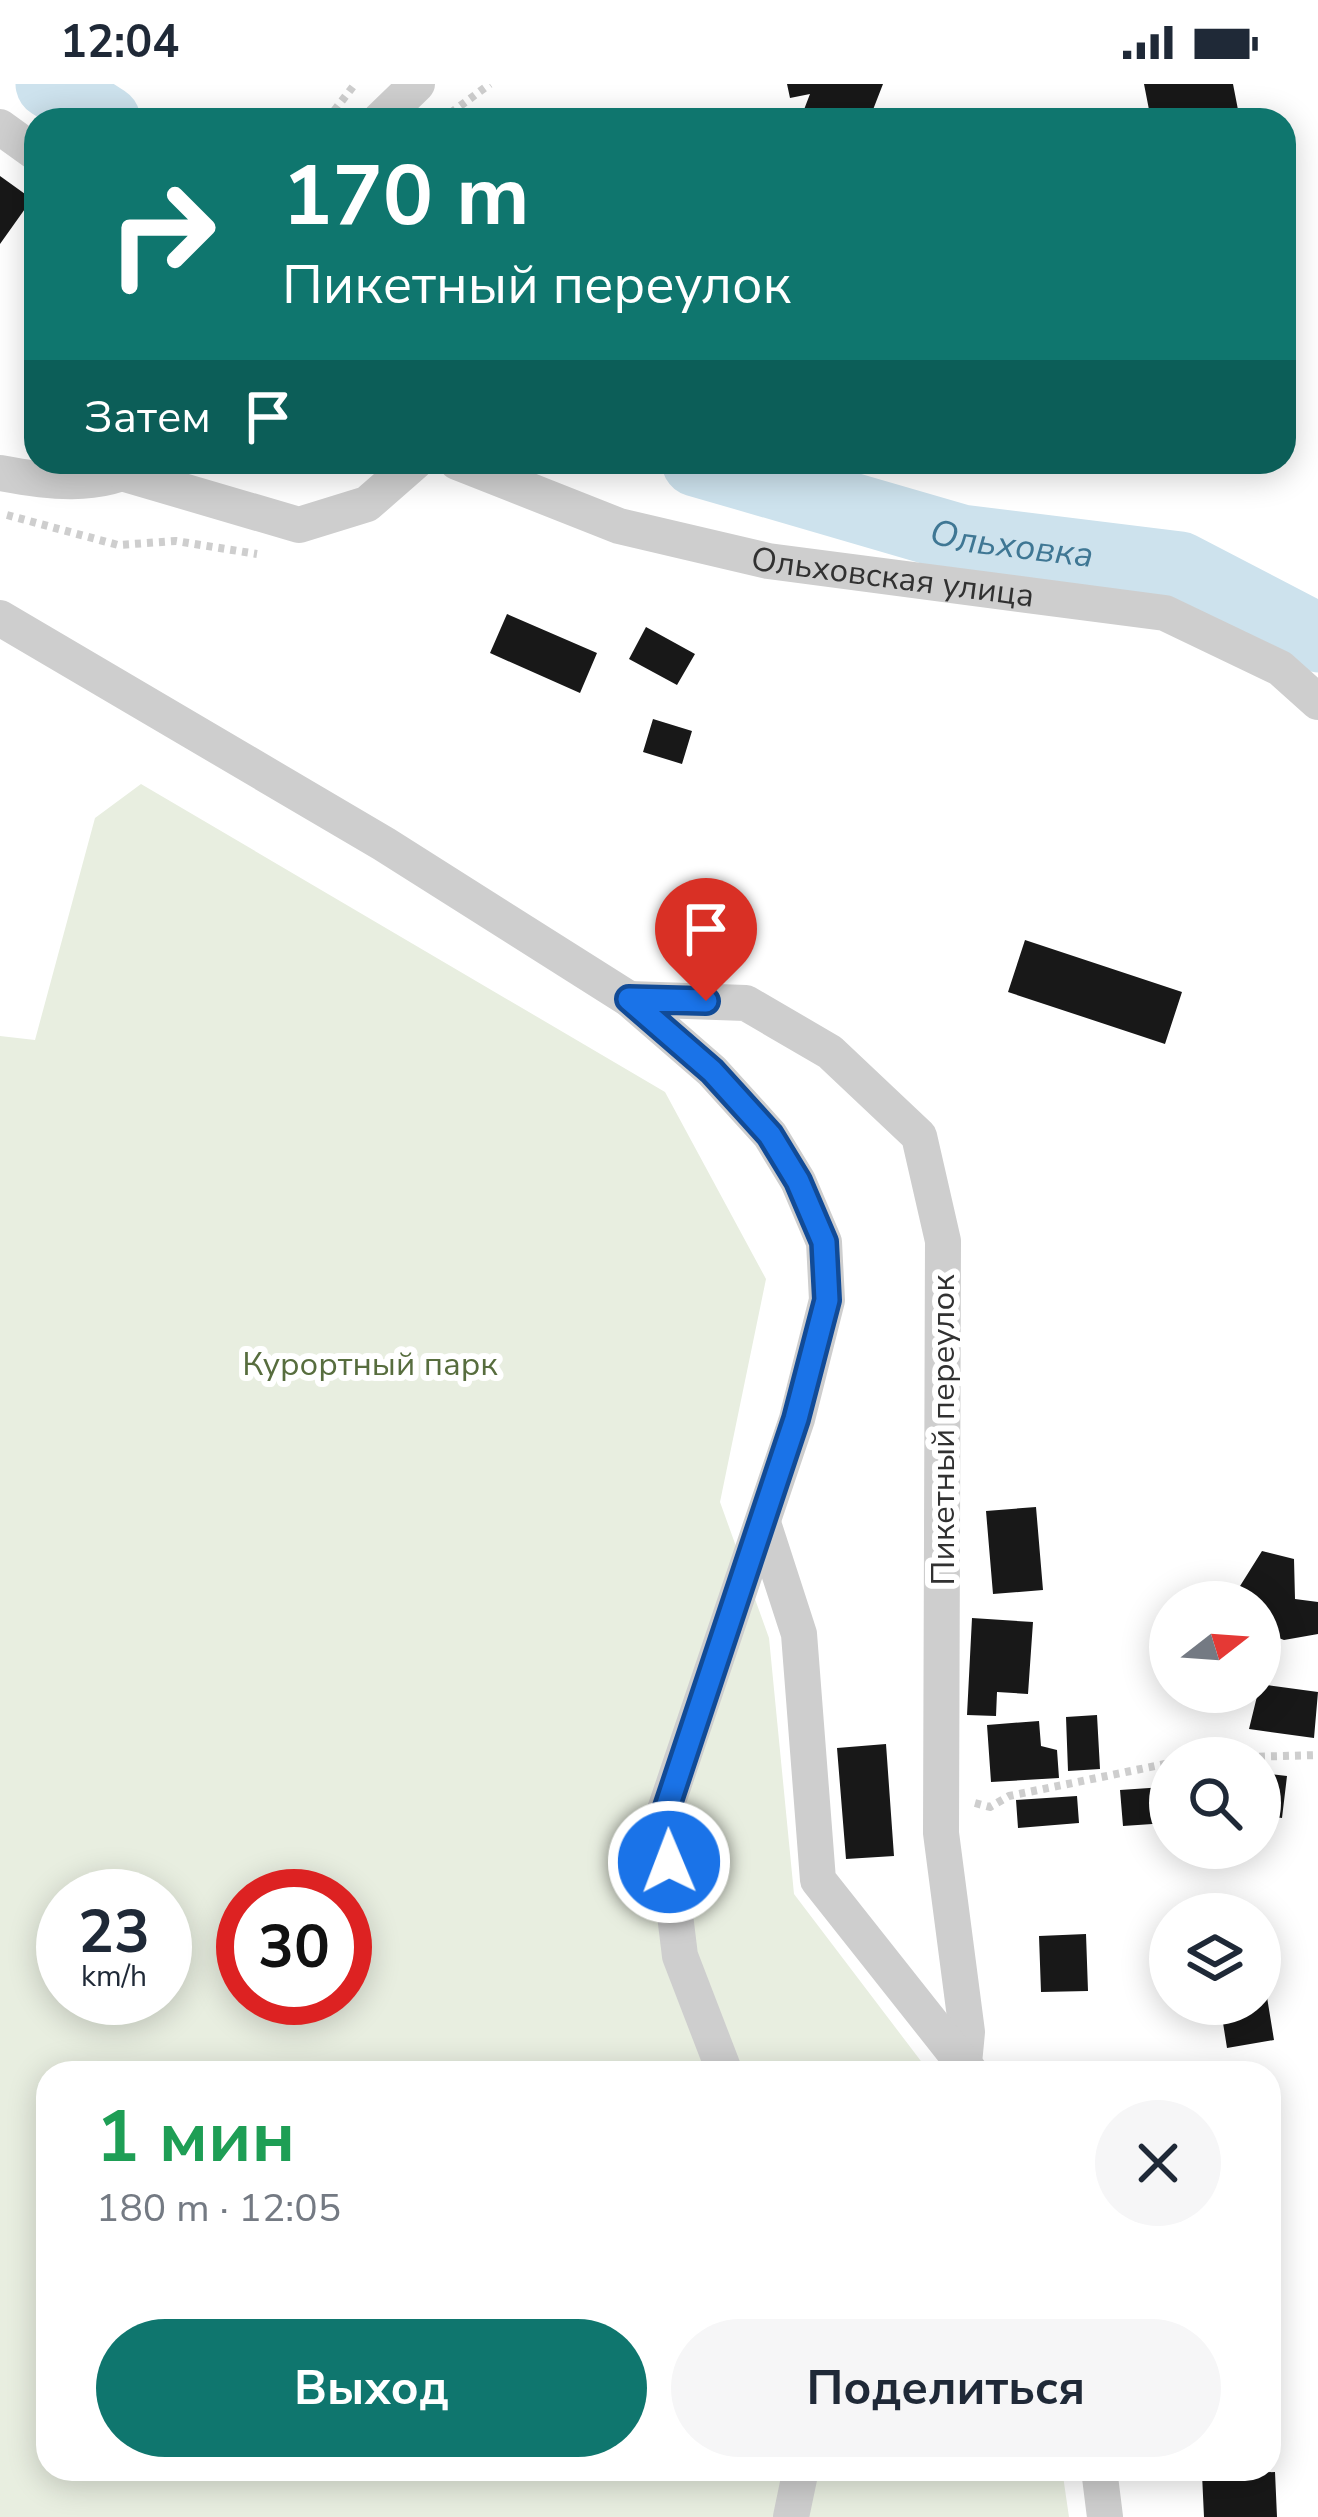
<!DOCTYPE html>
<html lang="ru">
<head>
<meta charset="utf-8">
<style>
  body { margin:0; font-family:"Nunito Sans",sans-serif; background:#f6f6f7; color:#1f2937; height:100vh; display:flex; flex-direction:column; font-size:45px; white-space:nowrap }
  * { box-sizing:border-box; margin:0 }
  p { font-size:39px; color:#747a83 }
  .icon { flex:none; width:66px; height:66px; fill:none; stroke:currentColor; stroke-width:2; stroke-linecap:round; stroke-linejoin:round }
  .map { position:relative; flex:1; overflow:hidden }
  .panel { position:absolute; left:36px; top:1977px; width:1245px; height:420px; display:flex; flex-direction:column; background:#fff; border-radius:36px; box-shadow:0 6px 30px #0003 }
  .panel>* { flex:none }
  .top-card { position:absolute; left:24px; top:24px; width:1272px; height:366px; border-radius:36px; box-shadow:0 6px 30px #0003; background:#0f766e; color:#fff; overflow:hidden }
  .needle { width:78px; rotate:73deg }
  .buttons { position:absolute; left:1149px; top:1497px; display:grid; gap:24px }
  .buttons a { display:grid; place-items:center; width:132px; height:132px; border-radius:50%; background:#fff; box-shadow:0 6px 30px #0003; font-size:60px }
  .speed { position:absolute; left:36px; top:1785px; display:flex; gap:24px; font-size:60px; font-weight:700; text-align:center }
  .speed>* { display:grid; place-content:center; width:156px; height:156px; border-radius:50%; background:#fff; box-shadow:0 6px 30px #0003; line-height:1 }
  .speed small { font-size:30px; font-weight:400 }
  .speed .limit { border:18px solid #d22; background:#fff; color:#111 }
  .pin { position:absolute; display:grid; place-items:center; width:102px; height:102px; color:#fff; margin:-123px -51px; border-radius:50% 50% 50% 0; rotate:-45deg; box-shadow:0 0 12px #0007 }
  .pin .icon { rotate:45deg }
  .me { position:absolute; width:132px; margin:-66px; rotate:359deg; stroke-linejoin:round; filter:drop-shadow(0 0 9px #0008) }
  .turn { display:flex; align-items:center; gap:42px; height:252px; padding:0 60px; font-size:54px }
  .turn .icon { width:156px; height:156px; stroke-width:2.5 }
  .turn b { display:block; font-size:84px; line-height:102px }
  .then { display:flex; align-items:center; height:114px; padding:0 60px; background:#0003; gap:24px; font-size:45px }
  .round { display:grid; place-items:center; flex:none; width:126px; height:126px; border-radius:63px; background:#f6f6f7 }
  .overview { display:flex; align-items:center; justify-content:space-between; height:204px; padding:0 60px }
  h1 { font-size:72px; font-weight:700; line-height:90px; color:#1e9e55 }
  .action { display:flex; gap:24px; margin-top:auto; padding:24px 60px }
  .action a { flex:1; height:138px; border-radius:72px; background:#0f766e; color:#fff; font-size:48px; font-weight:700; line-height:138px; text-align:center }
  .action a+a { background:#f6f6f7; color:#1f2937 }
  .status { display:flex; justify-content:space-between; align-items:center; height:84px; padding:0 60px; background:#fff; direction:ltr }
  .status svg { height:33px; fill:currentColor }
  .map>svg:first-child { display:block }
  .green { fill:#e8eee0; fill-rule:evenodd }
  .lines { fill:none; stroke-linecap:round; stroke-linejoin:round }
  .river { stroke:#cde2ed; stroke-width:69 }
  .building { fill:#181818 }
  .path { stroke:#cecece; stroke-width:8; stroke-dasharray:6 6; stroke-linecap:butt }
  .minor { stroke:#cecece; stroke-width:36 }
  .route-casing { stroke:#114b97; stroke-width:30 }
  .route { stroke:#1a73e8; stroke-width:21 }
  .labels { text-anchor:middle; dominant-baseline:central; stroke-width:12; stroke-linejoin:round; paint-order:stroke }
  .street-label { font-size:33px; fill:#313131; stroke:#fff }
  .park-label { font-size:33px; fill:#576d3e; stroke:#fff }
  .water-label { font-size:36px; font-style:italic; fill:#3f7794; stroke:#fff }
</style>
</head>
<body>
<div class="status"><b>12:04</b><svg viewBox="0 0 49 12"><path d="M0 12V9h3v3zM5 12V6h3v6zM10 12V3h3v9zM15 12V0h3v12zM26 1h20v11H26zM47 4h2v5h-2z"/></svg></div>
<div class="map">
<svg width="1318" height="2433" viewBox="0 0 1318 2433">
  <rect width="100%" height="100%" fill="#fff"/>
  <path class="green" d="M141 700 665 1008 766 1195 720 1418 769 1554 794 1810 930 1989H48V2385H1062L1069 2433H0V952L35 956 95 734ZM63 1812H165V1914H63ZM243 1812H345V1914H243Z"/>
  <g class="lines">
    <g class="river">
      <path d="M50 0 106 36"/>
      <path id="s1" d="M696 378 961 455 1180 482 1318 554"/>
    </g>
  </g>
  <path class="building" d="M787 0H883L869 36H800L810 10 790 14Z
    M1144 0H1233L1240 36H1151Z
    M0 92 32 115 0 160Z
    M507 530 597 569 580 609 490 569Z
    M646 543 695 570 677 601 629 575Z
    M653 635 692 647 682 680 643 668Z
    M1025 856 1182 908 1165 960 1008 908Z
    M1036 1423 1043 1506 993 1510 986 1427Z
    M1262 1467 1294 1475 1295 1515 1318 1518V1550L1284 1556 1260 1547V1518H1230Z
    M972 1534 1033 1538 1028 1610 997 1608 996 1632 967 1631Z
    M1260 1600 1318 1608 1314 1654 1249 1645Z
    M1097 1631 1100 1685 1068 1687 1066 1633Z
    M1039 1637 1041 1662 1057 1666 1059 1694 991 1698 987 1641Z
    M886 1660 894 1772 846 1775 837 1664Z
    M1260 1689 1287 1692 1282 1734 1260 1731Z
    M1164 1703 1167 1739 1123 1742 1120 1706Z
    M1077 1712 1079 1739 1018 1744 1016 1716Z
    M1086 1850 1088 1907 1041 1908 1039 1852Z
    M1266 1907 1274 1956 1227 1964 1220 1920H1260V1908Z
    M1275 2388 1277 2433H1204L1202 2390Z"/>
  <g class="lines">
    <path class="path" d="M327 36 355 0
      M441 36 490 0
      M257 378 259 386
      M7 431 118 461 176 457 257 470
      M1211 1674 1318 1671
      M975 1719 990 1723 1009 1712 1170 1679"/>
    <g class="minor">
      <path d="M380 36 417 0"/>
      <path d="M0 43 36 69"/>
      <path id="s2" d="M457 378 619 442 768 477 1165 529 1280 584 1318 618"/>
      <path d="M0 389C46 398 99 405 141 380"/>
      <path d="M125 390 299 441 367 420 415 378"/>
      <path d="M0 534 384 760 629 915 712 987 770 1051 798 1097 824 1158 827 1216 797 1335 663 1732 680 1872 725 1989"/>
      <path d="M629 915 746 919 830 968 919 1052 943 1157 941 1749 967 1948 964 1979"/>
      <path d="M763 1439 799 1550 818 1796 970 1988"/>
      <path d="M1099 2385 1105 2433"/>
      <path d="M791 2433 801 2385"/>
    </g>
  </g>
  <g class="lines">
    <defs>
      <path id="route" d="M669 1778 664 1732 796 1335 827 1216 824 1158 798 1097 770 1051 712 987 629 915 706 917"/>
    </defs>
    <use href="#route" class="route-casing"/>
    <use href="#route" class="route"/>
  </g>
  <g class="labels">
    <g class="street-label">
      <text stroke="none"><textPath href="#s2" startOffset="453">Ольховская улица</textPath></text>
      <text transform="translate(943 1346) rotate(-90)">Пикетный переулок</text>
    </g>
    <g class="park-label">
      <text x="370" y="1280">Курортный парк</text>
    </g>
    <g class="water-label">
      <text stroke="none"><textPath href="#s1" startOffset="327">Ольховка</textPath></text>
    </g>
  </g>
</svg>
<div class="buttons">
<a><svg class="needle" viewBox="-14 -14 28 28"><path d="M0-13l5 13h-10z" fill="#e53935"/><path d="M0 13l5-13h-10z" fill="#747a83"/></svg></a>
<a><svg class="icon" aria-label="search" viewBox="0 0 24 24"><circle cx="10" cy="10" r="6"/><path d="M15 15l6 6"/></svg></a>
<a><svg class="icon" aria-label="layers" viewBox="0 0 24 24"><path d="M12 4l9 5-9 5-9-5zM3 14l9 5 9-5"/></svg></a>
</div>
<div class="speed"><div>23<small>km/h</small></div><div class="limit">30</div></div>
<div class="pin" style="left:706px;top:917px;background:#d93025"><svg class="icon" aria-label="arrive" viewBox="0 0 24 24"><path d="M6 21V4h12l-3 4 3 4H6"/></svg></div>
<svg class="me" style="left:669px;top:1778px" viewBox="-20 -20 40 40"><circle r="17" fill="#1a73e8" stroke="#fff" stroke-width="3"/><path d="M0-11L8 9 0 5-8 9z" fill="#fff"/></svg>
<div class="top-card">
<div class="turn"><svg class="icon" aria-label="right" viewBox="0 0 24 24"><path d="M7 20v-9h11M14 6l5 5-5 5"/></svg><div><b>170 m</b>Пикетный переулок</div></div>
<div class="then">Затем<svg class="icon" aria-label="arrive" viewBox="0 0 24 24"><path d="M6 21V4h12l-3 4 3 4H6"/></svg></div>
</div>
<section class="panel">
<div class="overview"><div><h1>1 мин</h1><p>180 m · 12:05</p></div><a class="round"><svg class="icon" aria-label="close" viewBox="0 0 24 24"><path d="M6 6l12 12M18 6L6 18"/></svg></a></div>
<div class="action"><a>Выход</a><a>Поделиться</a></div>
</section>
</div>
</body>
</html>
